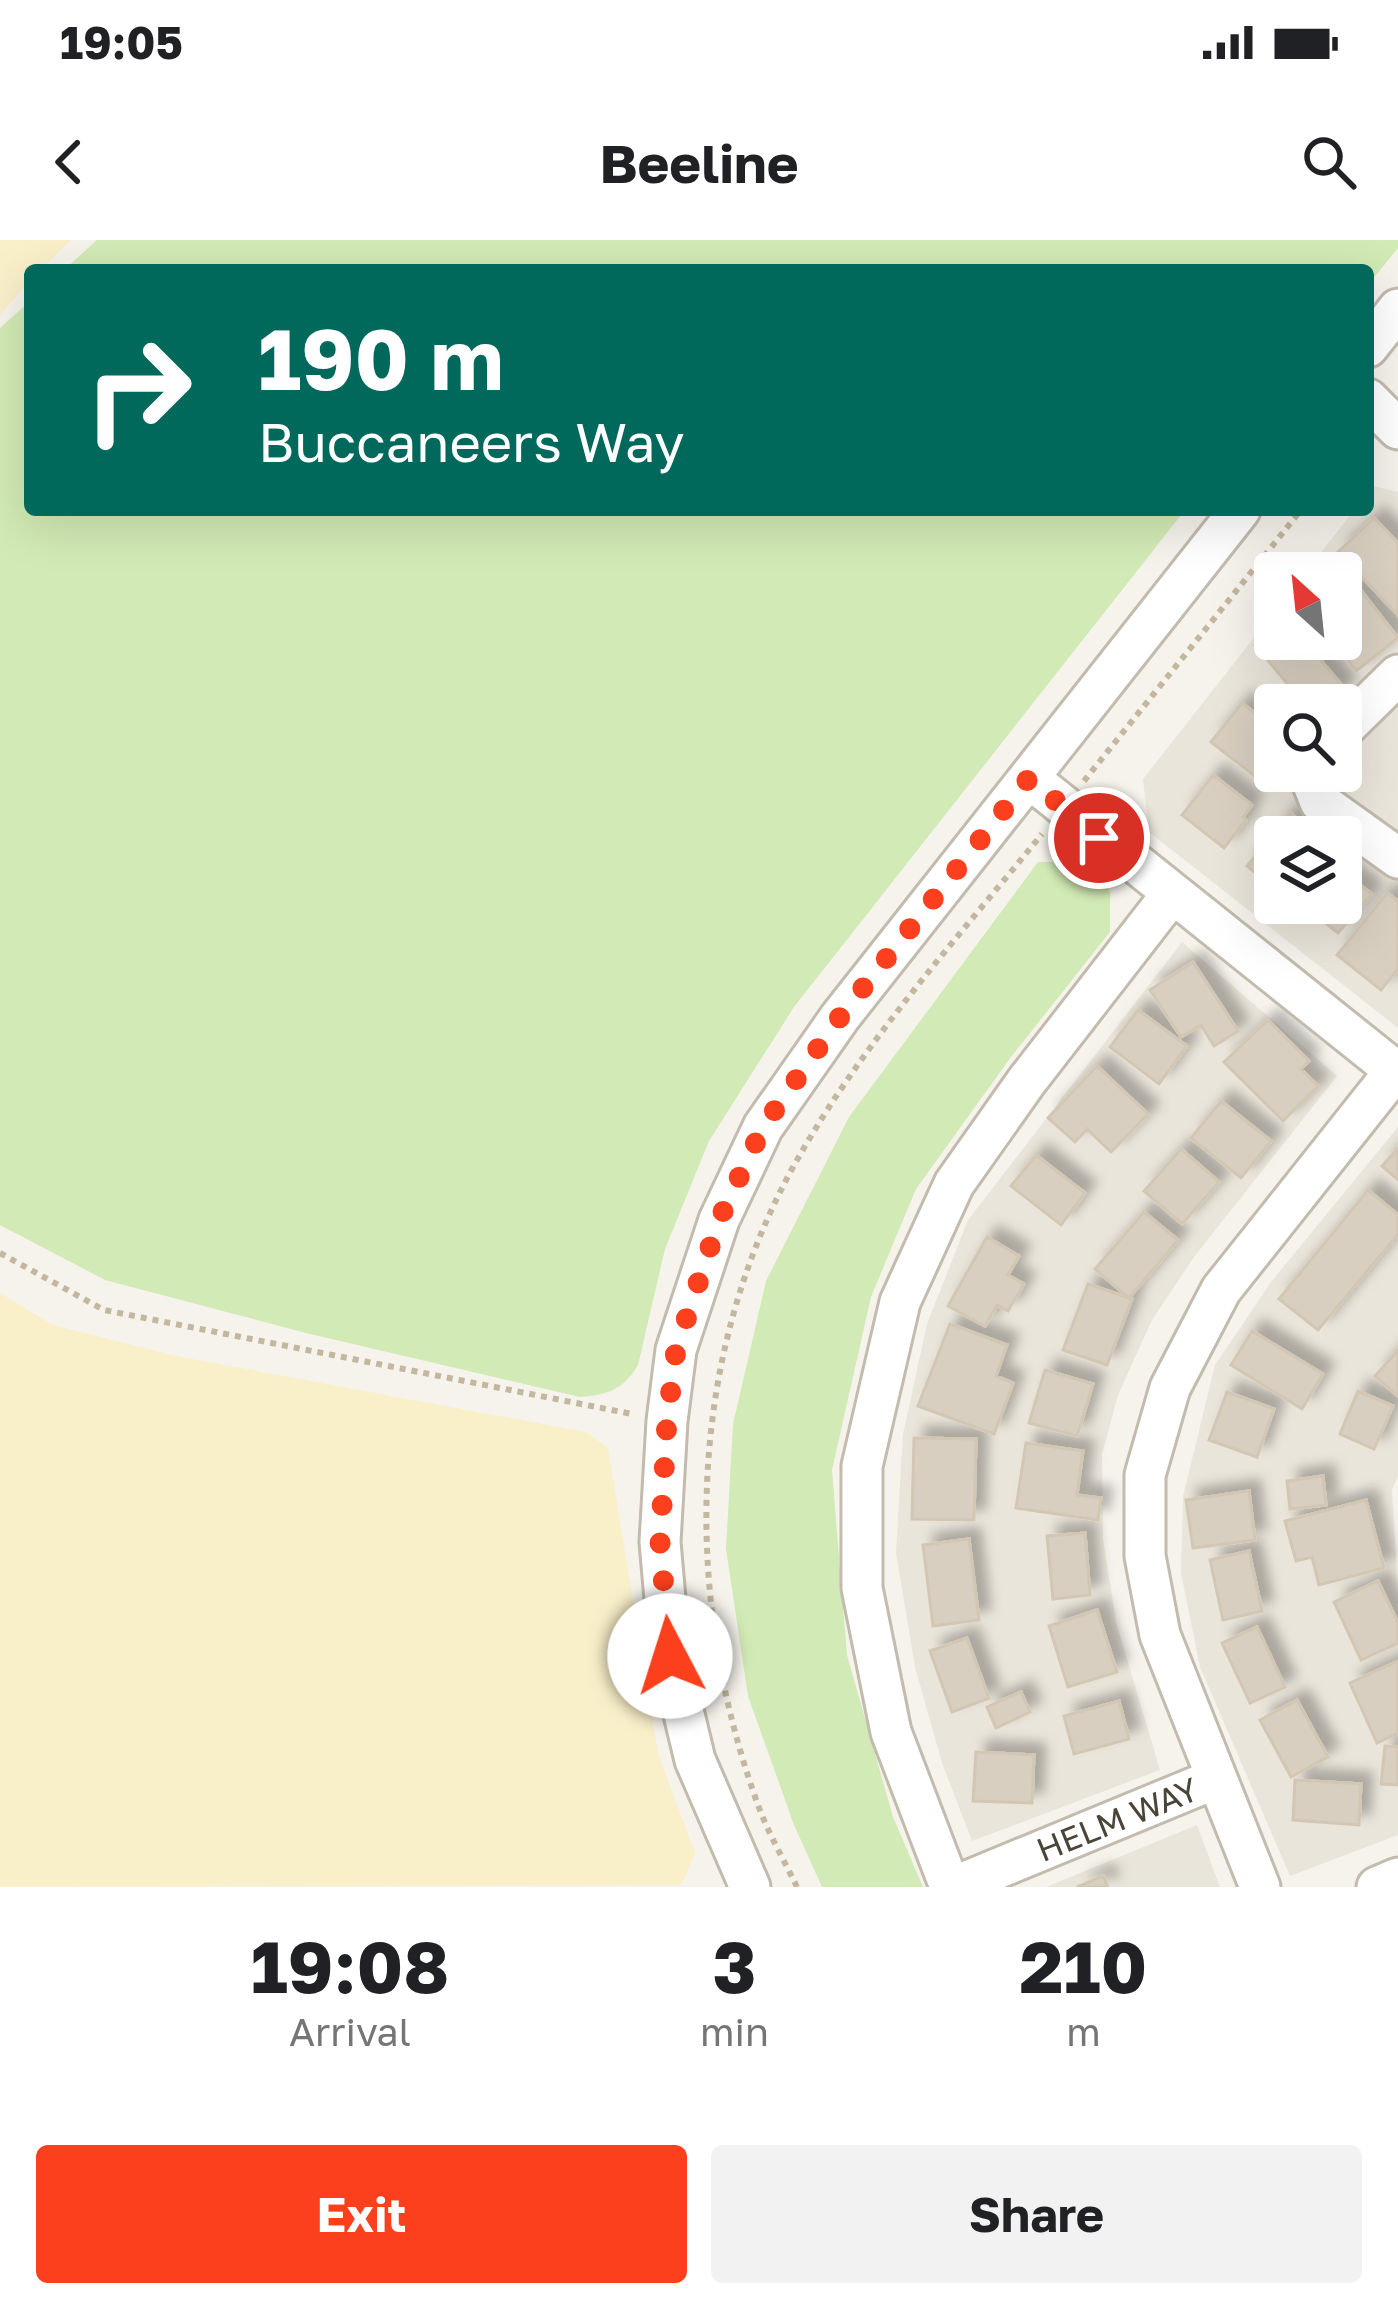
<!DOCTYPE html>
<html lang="en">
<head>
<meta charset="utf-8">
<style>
  body { margin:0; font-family:"Golos Text",sans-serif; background:#f2f2f2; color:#202124; height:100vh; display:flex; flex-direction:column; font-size:45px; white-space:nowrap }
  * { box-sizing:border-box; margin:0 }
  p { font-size:39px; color:#757577 }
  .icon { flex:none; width:66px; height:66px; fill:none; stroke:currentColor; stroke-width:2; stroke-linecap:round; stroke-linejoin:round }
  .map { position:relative; height:1647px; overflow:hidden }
  .sheet { display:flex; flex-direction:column; background:#fff; flex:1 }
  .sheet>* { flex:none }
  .hud { position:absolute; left:24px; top:24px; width:1350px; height:252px; border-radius:12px; box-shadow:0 12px 48px #0002; background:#00695c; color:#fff; overflow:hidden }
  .needle { width:78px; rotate:333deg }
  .buttons { position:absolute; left:1254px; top:312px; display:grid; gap:24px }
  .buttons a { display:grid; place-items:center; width:108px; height:108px; border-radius:12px; background:#fff; box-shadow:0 12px 48px #0002; font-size:60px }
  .pin { position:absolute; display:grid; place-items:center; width:102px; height:102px; color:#fff; margin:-51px; border:6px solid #fff; border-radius:50%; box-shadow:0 3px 12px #0007 }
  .me { position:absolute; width:132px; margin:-66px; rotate:355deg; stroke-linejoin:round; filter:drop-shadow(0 0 9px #0008) }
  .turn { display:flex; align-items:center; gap:42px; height:252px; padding:0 36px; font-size:54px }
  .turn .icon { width:156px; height:156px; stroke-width:2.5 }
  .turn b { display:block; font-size:84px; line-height:102px }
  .eta { display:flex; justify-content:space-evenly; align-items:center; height:204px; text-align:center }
  .eta b { font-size:72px; font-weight:700; line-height:84px }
  .button { display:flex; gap:24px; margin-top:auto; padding:24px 36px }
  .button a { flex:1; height:138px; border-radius:12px; background:#fc3f1d; color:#fff; font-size:48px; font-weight:700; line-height:138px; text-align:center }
  .button a+a { background:#f2f2f2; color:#202124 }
  .status { display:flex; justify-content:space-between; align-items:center; height:84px; padding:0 60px; background:#fff; direction:ltr }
  .status svg { height:33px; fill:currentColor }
  header { display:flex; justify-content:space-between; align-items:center; height:156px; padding:0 36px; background:#fff; font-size:54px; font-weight:700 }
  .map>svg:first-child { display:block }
  .residential { fill:#eae5da; fill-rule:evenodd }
  .green { fill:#d2eab5 }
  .sand { fill:#f9efc9 }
  .building { fill:#d8cfc1; stroke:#d3c7b4; stroke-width:3; filter:url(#shadow) }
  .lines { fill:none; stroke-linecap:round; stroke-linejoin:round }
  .minor-casing { stroke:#c2bbae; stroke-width:45 }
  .path { stroke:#c4b79f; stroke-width:6; stroke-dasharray:6 6; stroke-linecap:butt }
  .minor { stroke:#fff; stroke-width:39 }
  .route { stroke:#fc3f1d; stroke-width:21; stroke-dasharray:0 37.8 }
  .labels { text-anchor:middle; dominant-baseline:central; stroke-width:12; stroke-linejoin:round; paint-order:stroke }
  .street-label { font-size:33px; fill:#4b4439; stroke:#fff }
</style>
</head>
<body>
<div class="status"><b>19:05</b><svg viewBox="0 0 49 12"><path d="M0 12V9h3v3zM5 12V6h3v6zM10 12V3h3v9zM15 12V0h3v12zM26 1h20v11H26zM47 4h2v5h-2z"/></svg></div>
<header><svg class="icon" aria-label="back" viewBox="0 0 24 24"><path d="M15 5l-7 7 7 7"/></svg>Beeline<svg class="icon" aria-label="search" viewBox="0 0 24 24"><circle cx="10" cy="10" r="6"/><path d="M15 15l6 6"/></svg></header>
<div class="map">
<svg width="1398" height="1647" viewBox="0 0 1398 1647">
  <defs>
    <filter id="shadow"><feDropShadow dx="11" dy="-11" stdDeviation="6" flood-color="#0004"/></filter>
  </defs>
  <rect width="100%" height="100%" fill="#f6f3ec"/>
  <path class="residential" d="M1373 246 1398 252V788L1149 592 1143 539 1275 371V399H1341V333H1305L1354 270H1368V252ZM1275 465H1341V531H1275ZM1275 597H1341V663H1275Z
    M1182 702 1337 836 1194 1017 1152 1080 1118 1155 1102 1215 1103 1298 1116 1382 1160 1530 972 1601 942 1523 915 1427 896 1313 903 1194 927 1084 968 980Z
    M1398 887V1236L1392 1250 1398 1349V1595L1290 1636 1200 1427 1181 1333 1183 1256 1215 1125 1271 1042Z
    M1197 1585 1220 1647H1046Z"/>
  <path class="green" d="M97 0H1398V8L1368 45V30H64Z
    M30 61V270H1185L794 767 709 901 665 1009 638 1125C624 1149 608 1155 580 1157L306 1093 105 1040 0 985V88Z
    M1038 622H1093L1110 652V692L1011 817 916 949 871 1057 832 1230 847 1415 893 1577 923 1647H822L794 1585 748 1456 726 1309 733 1184 766 1041 849 877Z"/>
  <path class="sand" d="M0 0H71L40 30H30V41L0 75Z
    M0 1053 53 1085 176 1116 586 1192 608 1208 658 1513 695 1613 681 1645 0 1647Z"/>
  <path class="building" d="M1374 278 1398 303V375L1338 312Z
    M1353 340 1398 398 1356 431 1332 399H1341V349Z
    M1275 389V399H1303L1345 449 1326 465H1305L1255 405Z
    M1242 463 1275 489V530L1265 544 1211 502Z
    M1213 535 1252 565 1243 577 1246 580 1224 608 1182 575Z
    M1290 573 1319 597H1275V649L1247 626Z
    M1341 630 1372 654 1338 693 1300 663H1341Z
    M1387 653 1398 661V729L1381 750 1337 715Z
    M1193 722 1238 791 1214 806 1201 785 1181 797 1150 750Z
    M1138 770 1187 806 1159 844 1110 807Z
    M1268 780 1309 821 1301 829 1318 846 1283 881 1224 822Z
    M1097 826 1148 874 1111 912 1087 889 1075 902 1048 878Z
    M1221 861 1271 901 1241 938 1191 898Z
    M1398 908V940L1382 926Z
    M1181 909 1219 942 1182 984 1144 951Z
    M1036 915 1085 953 1061 985 1011 946Z
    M1368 950 1398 975V994L1318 1090 1279 1059Z
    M1144 972 1178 1000 1129 1058 1095 1029Z
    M987 997 1019 1016 1008 1035 1024 1044 1008 1071 997 1065 985 1086 948 1066Z
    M1088 1044 1132 1059 1107 1125 1063 1110Z
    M950 1084 1007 1105 996 1136 1013 1143 994 1194 918 1166Z
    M1252 1091 1323 1134 1302 1169 1231 1125Z
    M1398 1110V1156L1375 1136Z
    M1045 1130 1093 1144 1077 1196 1029 1183Z
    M1358 1151 1393 1166 1374 1209 1340 1194Z
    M1227 1152 1274 1169 1257 1217 1209 1200Z
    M914 1198 976 1199 974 1280 912 1279Z
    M1026 1203 1083 1211 1077 1255 1101 1258 1098 1280 1016 1268Z
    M1323 1236 1326 1265 1290 1269 1287 1241Z
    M1249 1251 1255 1300 1193 1308 1186 1260Z
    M1366 1260 1384 1328 1319 1345 1312 1317 1296 1321 1285 1281Z
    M1085 1293 1090 1355 1053 1359 1047 1296Z
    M969 1299 979 1380 933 1386 923 1305Z
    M1249 1311 1262 1371 1223 1380 1210 1320Z
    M1378 1341 1398 1383V1403L1361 1420 1334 1362Z
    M1097 1370 1117 1432 1068 1447 1049 1386Z
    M1257 1387 1285 1447 1250 1463 1222 1403Z
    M967 1398 989 1458 952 1472 930 1411Z
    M1398 1421V1493L1377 1503 1350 1443Z
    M1021 1452 1030 1472 996 1488 987 1467Z
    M1297 1460 1328 1517 1291 1537 1260 1480Z
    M1119 1461 1129 1499 1074 1514 1064 1476Z
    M1385 1506 1398 1507V1545L1381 1544Z
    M976 1512 1034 1515 1032 1563 973 1561Z
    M1295 1540 1361 1544 1359 1585 1293 1580Z
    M1103 1636 1108 1647H1077Z"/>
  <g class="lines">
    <defs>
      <path id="minor" d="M1368 107 1398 69
        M1368 159 1398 189
        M1341 491 1398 435
        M1312 531 1310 537 1320 562 1398 618
        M1029 538 1398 833
        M750 1647 695 1520 670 1416 660 1302 667 1181 676 1110 719 980 763 887 840 777 1240 270
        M950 1647 891 1492 862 1348V1226L900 1062 954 944 1026 842 1171 655
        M953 1647 1215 1539
        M1260 1647 1160 1395 1145 1316V1235L1170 1148 1221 1050 1395 831
        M1377 1647 1398 1638"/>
    </defs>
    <use href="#minor" class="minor-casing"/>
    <path class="path" d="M1084 541 1301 270
      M0 1013 104 1070 632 1174
      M797 1647C784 1620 768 1593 758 1565 681 1353 686 1111 801 913 867 798 959 696 1042 594"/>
    <use href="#minor" class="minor"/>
  </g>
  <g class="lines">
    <path class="route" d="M670 1416 660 1302 667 1181 676 1110 719 980 763 887 840 777 1029 538 1099 598"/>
  </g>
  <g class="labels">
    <g class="street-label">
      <text transform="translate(1117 1579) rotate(-22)">HELM WAY</text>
    </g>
  </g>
</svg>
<div class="buttons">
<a><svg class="needle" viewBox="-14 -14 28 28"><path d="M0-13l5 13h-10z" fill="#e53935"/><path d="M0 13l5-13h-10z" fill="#757577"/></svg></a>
<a><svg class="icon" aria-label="search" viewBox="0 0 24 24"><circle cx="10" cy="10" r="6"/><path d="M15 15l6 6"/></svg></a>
<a><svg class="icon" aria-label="layers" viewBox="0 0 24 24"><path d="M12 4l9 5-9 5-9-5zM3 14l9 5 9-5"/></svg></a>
</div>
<div class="pin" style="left:1099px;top:598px;background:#d93025"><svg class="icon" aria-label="arrive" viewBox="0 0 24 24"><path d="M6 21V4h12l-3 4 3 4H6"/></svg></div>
<svg class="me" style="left:670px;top:1416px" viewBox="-20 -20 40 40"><circle r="19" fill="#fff"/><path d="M0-13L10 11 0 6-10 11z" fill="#fc3f1d"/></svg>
<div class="hud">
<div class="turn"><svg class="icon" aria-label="right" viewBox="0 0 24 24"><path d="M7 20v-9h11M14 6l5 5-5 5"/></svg><div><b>190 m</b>Buccaneers Way</div></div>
</div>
</div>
<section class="sheet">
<div class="eta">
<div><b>19:08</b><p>Arrival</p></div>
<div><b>3</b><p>min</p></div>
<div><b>210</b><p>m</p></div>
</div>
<div class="button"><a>Exit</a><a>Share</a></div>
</section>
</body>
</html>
